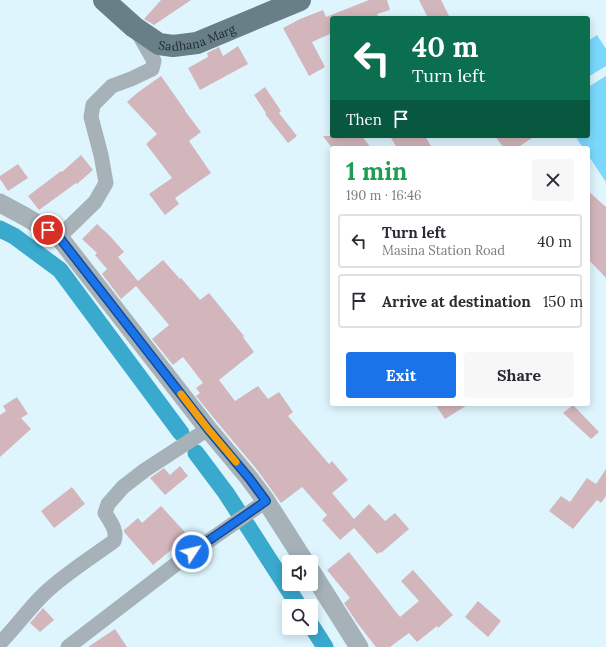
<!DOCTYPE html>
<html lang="en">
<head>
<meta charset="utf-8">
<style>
  body { margin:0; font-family:Lora,serif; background:#f7f7f7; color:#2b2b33; height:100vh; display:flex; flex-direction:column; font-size:15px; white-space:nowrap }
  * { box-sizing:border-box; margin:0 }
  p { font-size:13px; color:#7c7c81 }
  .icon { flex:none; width:22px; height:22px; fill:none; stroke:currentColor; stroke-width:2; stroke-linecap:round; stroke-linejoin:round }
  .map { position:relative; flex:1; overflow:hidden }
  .details { position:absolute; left:330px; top:146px; width:260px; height:260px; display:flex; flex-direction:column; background:#fff; border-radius:4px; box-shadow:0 2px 10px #0003 }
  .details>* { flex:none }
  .guide { position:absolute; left:330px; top:16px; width:260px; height:122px; border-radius:4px; box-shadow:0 2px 10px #0003; background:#0b6e4f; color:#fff; overflow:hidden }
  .buttons { position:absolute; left:282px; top:555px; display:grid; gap:8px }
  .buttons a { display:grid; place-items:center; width:36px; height:36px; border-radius:4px; background:#fff; box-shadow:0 2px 10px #0003; font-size:20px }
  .pin { position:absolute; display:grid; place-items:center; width:34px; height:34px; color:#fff; margin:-17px; border:2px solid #fff; border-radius:50%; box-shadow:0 1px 4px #0007 }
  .me { position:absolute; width:44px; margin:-22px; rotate:55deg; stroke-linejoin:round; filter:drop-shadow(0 0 3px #0008) }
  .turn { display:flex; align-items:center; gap:14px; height:84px; padding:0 16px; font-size:18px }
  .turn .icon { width:52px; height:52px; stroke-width:2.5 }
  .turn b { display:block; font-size:28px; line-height:34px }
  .then { display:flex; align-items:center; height:38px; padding:0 16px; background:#0003; gap:8px; font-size:15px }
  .round { display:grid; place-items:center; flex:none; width:42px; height:42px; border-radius:4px; background:#f7f7f7 }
  .overview { display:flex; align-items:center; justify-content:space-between; height:68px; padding:0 16px }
  h1 { font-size:24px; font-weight:800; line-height:30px; color:#1e9e55 }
  .cta { display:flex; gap:8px; margin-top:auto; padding:8px 16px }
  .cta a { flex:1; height:46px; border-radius:4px; background:#1a73e8; color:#fff; font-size:16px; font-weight:800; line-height:46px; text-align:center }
  .cta a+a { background:#f7f7f7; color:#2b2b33 }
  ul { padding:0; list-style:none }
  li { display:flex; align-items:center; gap:12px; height:54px; margin:0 8px 6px; padding:0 8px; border:2px solid #e1e1e2; border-radius:4px }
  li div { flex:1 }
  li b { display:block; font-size:15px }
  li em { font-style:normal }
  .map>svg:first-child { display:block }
  .pitch { fill:#7ad8fc }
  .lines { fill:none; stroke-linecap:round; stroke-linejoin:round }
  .canal { stroke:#3aa9ce; stroke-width:17 }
  .building { fill:#d3b6bc }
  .minor { stroke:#a6b2b8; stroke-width:15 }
  .tertiary { stroke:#a6b2b8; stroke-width:19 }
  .primary { stroke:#697f88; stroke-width:22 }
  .route-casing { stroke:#114b97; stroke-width:10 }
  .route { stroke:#1a73e8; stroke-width:7 }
  .slow { stroke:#f59e0b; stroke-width:7 }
  .labels { text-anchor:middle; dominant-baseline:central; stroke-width:4; stroke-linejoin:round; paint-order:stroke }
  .street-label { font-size:12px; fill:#1c272b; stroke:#fdfdfd }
</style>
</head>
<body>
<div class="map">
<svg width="606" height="647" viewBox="0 0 606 647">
  <rect width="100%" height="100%" fill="#def5fe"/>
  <path class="pitch" d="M597 35 606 49V66L588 77V41Z
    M606 76V182L588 155V148H583L575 136H588V87Z"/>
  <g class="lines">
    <path class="canal" d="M0 229 14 236 60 270 181 433
      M196 453 226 493 239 513
      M245 522 299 606
      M311 625 325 647"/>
  </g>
  <path class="building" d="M161 0H191L154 25 144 19Z
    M369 0H387L390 10 377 14 379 18H332V33L312 42 325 67 309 76 283 28 300 19 323 10 326 17Z
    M419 0H441L450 18H428Z
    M238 46 248 64 200 90 188 68 208 57 207 53 219 47 223 56Z
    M161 76 185 110V111L201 132 189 141 211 173 175 198 179 204 165 215 149 194 172 178 146 144 157 134 127 102 137 93Z
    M265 87 281 111 279 113 297 136 288 143 265 114 266 113 254 95Z
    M323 136H362L371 148H332Z
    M390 136H425L432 148H397Z
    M495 136H535L517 148H504Z
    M81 155 93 170 77 184 76 183 39 210 28 196 61 171 62 172Z
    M18 164 28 178 8 191 0 179V176Z
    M588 191 606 207V278L588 259Z
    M97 224 110 236 124 252 118 257 138 281 163 260 180 279 181 278 200 300 209 293 244 336 243 337 254 352 219 380 235 401 258 386 268 399 279 392 293 412 288 416 329 464 332 461 348 480 332 493 354 519 369 504 385 521 395 513 409 529 381 553 380 552 377 554 354 528 340 540 322 520 327 515 302 487 281 503 258 471 217 422 196 396 200 393 196 388 203 383 183 357 173 365 152 339 169 325 136 286 121 299 102 274 107 269 95 255 97 253 82 239Z
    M17 397 28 414 21 418 31 429 0 457V415L6 411 3 406Z
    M435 404H469L445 419Z
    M573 405 599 432 591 439 563 413Z
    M180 466 188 476 165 495 150 478 164 468 170 475Z
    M606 469V496L601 503 597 500 573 529 549 511 561 496 570 502 587 478 596 484Z
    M72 487 85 504 54 528 41 511Z
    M161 506 193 541 175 554 171 550 153 565 124 532V530L138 518 142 523Z
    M349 552 400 617 419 601 401 581 413 570 453 615 438 628 437 626 417 642 409 633 390 647H376L358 624 344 603 350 598 327 570Z
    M478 601 501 621 488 637 465 617Z
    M43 608 54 620 40 632 30 623Z
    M115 629 127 647H88Z"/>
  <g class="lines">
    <path class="minor" d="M59 237 95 202 106 183 101 155 91 117 93 105 112 86 131 79 152 69 154 61 137 31
      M0 643C16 627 29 608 45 593 66 573 91 558 114 541 118 531 110 521 105 513L108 504 123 487 145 470 208 429
      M68 647 180 561 266 501"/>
    <path class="tertiary" d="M0 203 26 217 59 237 208 429 249 478 266 501 305 562
      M311 571 359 647"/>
    <path class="primary" id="s1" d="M104 0 134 27 159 44 173 46 197 43 300 0"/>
  </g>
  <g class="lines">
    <defs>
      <path id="route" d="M48 230 59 237 208 429 249 478 266 501 192 552"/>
    </defs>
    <use href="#route" class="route-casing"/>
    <use href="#route" class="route"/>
    <path class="slow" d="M181 394 208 429 236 462"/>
  </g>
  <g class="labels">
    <g class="street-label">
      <text stroke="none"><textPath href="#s1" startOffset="110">Sadhana Marg</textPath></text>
    </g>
  </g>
</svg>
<div class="buttons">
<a><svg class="icon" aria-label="sound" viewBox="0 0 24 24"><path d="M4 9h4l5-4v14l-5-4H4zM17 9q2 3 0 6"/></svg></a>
<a><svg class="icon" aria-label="search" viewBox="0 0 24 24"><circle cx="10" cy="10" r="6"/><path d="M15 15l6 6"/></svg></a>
</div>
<div class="pin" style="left:48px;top:230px;background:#d93025"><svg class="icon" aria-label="arrive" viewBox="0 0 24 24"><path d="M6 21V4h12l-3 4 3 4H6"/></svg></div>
<svg class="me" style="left:192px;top:552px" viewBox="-20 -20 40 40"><circle r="17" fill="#1a73e8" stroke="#fff" stroke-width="3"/><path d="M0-11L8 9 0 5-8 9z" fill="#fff"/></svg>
<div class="guide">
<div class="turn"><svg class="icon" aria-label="left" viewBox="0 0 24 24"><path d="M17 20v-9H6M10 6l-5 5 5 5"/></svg><div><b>40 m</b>Turn left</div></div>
<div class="then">Then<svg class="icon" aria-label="arrive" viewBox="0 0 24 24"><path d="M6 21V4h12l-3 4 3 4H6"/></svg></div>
</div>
<section class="details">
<div class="overview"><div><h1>1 min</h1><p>190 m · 16:46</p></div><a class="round"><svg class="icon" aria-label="close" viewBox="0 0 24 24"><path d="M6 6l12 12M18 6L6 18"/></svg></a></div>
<ul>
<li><svg class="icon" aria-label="left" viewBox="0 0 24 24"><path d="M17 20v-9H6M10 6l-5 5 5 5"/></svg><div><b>Turn left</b><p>Masina Station Road</p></div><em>40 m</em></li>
<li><svg class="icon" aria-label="arrive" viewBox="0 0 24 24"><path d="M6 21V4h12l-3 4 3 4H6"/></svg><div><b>Arrive at destination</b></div><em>150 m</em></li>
</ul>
<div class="cta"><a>Exit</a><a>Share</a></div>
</section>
</div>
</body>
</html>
